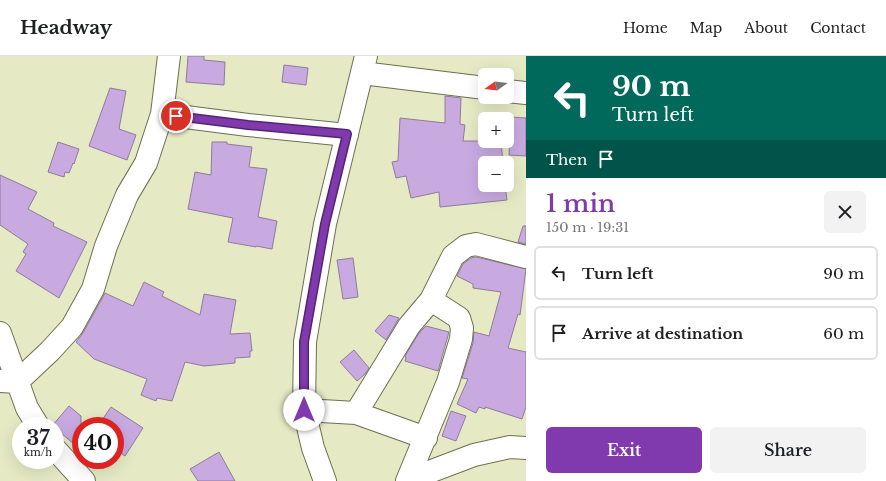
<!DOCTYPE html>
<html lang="en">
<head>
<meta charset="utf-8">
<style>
  body { margin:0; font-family:"Libre Baskerville",serif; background:#f2f2f2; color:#202124; height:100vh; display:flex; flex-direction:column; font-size:15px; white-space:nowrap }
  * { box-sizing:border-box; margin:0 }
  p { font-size:13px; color:#757577 }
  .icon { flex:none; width:22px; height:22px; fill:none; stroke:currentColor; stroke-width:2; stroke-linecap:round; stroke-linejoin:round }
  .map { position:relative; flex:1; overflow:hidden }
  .side { display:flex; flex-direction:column; background:#fff; width:360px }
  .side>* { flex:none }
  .guide { background:#00695c; color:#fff; overflow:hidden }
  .needle { width:26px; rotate:256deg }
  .tools { position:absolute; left:478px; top:12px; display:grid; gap:8px }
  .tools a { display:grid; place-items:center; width:36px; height:36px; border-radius:6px; background:#fff; box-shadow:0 4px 16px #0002; font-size:20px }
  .speed { position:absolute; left:12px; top:361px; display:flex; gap:8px; font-size:20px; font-weight:700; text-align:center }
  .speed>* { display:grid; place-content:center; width:52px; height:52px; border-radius:50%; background:#fff; box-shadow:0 4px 16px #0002; line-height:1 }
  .speed small { font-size:10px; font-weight:400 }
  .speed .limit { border:6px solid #d22; background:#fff; color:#111 }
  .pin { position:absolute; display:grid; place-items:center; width:34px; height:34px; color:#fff; margin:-17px; border:2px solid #fff; border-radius:50%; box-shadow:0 1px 4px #0007 }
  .me { position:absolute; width:44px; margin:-22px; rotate:0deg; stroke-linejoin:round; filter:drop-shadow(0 0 3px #0008) }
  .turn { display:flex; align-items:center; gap:14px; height:84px; padding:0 20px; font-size:18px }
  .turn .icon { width:52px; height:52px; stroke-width:2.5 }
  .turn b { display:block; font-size:28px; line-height:34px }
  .then { display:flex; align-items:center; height:38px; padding:0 20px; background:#0003; gap:8px; font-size:15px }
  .round { display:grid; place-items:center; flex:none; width:42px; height:42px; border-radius:6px; background:#f2f2f2 }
  .head { display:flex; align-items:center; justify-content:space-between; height:68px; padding:0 20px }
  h1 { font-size:24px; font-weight:600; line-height:30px; color:#813aad }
  .primary-button { display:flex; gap:8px; margin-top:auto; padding:8px 20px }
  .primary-button a { flex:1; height:46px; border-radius:6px; background:#813aad; color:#fff; font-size:16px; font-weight:600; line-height:46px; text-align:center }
  .primary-button a+a { background:#f2f2f2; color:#202124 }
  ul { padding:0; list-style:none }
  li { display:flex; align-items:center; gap:12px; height:54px; margin:0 8px 6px; padding:0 12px; border:2px solid #e0e0e0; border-radius:6px }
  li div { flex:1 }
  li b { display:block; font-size:15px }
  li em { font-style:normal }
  header { display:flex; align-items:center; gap:24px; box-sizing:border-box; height:56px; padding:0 20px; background:#fff; border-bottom:1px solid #e0e0e0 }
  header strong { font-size:19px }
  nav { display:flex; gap:22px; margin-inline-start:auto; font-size:14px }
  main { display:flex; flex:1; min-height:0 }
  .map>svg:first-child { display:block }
  .building { fill:#c8aae1; stroke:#8d7c9a }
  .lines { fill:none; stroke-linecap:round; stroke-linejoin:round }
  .minor-casing { stroke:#6c7050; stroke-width:24 }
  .minor { stroke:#fff; stroke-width:22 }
  .route-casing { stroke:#542670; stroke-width:10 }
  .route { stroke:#813aad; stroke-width:7 }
</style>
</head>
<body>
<header>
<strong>Headway</strong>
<nav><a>Home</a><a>Map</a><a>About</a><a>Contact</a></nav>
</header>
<main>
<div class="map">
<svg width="526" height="425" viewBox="0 0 526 425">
  <rect width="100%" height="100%" fill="#e5eac5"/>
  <path class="building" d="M188 0H204V4L225 6 224 29 186 26Z
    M284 9 308 12 306 29 282 26Z
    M110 32 126 35 119 73 136 79 127 104 89 90Z
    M445 40 461 42 460 68 465 69 463 85H501L503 107H485V129H505L507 144 440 151 439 136 411 142 406 120 396 122 392 106 398 105 400 62 445 67Z
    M511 61 526 62V100L509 99Z
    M58 86 79 93 74 108 73 107 69 117 65 116 64 121 48 116Z
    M212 86H227V88L252 91 249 111 267 113 258 161 277 165 272 193 256 190V191L228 186 233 162 188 153 195 116 211 119Z
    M0 119 37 136 28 153 54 167 53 170 87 186 59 242 16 215 26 198 23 196 28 188 0 169Z
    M523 170H526V188L518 186Z
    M476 201 526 213 520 259 518 258 508 292 526 296V351L522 363 485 351V353L479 351 476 357 457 348 468 323 462 322 473 287 474 276 489 280 501 236 473 232V228L457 220 463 208 471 202Z
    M353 202 358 241 343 243 337 204Z
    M144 226 164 236 162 240 200 259 204 238 236 244 230 278 250 277 252 295H250V301L235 302V307L204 310 185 306 172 345 157 342 156 345 141 339 147 323 94 303 76 286 83 277 105 237 133 250Z
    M389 259 399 262 386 284 375 275Z
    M426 270 449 276 438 315 405 305 406 301 405 300 419 277Z
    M354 294 369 312 365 318 357 325 340 306Z
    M69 350 81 360V394L55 372V370H52Z
    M111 351 143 372 125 400 115 393V370H98Z
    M451 355 466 360 456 385 442 380Z
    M219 396 235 425H198L190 413Z"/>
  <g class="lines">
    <defs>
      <path id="minor" d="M362 17 485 32
        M507 35 526 37
        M162 58 248 69 347 79
        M0 277 27 352 38 370
        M0 325 17 326 50 295 72 271 93 233 106 190 127 139 146 107 162 58 169 0
        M304 354 356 357 426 382
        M356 357 409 270 431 244 453 200 466 190 476 188 526 201
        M55 393 84 425
        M408 424 474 399 510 391 526 392
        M325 425 313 392 304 354 305 286 325 168 366 0
        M407 425 448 326 461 283 462 272 459 262 431 244"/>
    </defs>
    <use href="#minor" class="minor-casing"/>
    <use href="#minor" class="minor"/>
  </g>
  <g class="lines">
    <defs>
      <path id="route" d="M176 60 248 69 347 78 325 168 304 286V354"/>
    </defs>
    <use href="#route" class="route-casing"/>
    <use href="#route" class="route"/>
  </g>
</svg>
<div class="tools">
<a><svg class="needle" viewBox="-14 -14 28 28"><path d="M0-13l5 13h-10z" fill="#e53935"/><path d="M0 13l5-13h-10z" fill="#757577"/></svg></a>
<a>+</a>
<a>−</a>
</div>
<div class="speed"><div>37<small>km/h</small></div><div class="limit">40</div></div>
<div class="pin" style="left:176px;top:60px;background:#d93025"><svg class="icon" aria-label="arrive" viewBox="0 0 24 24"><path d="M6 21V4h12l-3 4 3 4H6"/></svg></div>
<svg class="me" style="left:304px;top:354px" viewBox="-20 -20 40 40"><circle r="19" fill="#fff"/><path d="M0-13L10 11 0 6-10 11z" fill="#813aad"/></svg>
</div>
<section class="side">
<div class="guide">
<div class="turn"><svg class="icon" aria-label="left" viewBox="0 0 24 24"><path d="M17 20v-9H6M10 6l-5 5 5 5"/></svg><div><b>90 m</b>Turn left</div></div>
<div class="then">Then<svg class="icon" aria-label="arrive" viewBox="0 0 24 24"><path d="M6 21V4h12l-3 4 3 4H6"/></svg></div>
</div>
<div class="head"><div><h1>1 min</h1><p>150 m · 19:31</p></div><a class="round"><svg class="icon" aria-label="close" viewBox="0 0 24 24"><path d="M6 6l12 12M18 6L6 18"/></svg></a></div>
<ul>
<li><svg class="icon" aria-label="left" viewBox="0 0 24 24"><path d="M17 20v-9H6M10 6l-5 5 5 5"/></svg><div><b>Turn left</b></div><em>90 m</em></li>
<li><svg class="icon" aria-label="arrive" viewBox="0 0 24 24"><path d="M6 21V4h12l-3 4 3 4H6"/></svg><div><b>Arrive at destination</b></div><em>60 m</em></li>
</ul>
<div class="primary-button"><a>Exit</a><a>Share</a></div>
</section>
</main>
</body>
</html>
